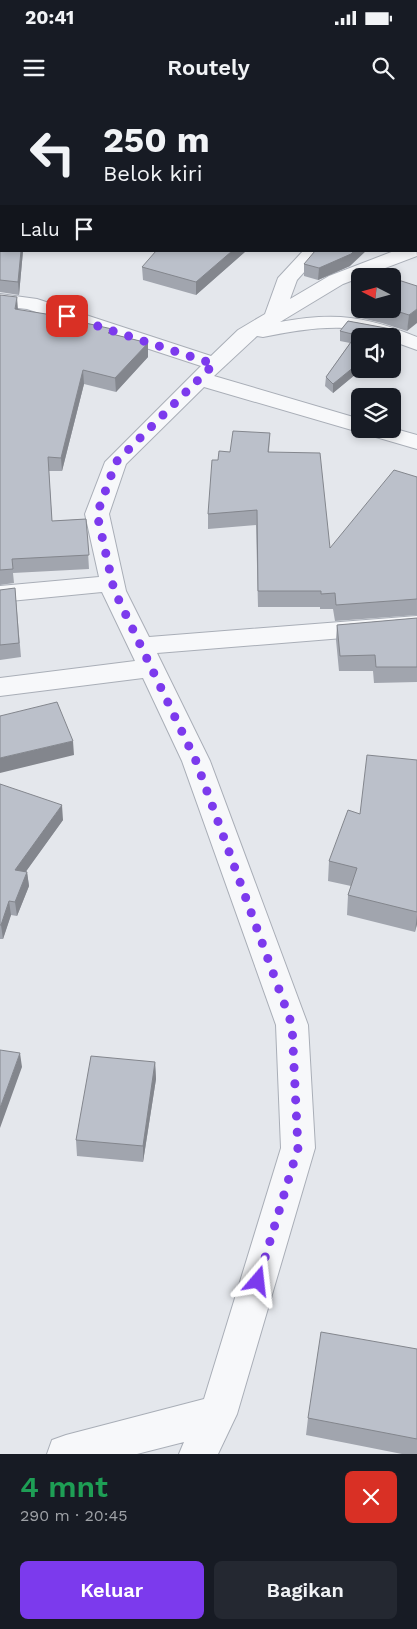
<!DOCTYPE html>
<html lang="id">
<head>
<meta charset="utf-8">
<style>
  body { margin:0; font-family:"Work Sans",sans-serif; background:#242831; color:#f1f3f6; height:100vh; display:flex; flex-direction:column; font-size:19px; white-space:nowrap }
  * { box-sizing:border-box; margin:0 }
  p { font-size:16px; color:#9ea1a6 }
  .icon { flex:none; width:28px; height:28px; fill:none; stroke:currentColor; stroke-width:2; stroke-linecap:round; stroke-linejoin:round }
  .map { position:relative; height:1354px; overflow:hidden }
  .sheet { display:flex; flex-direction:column; background:#171b24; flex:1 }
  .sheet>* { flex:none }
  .hud { position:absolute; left:0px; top:0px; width:418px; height:152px; box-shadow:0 2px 8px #0003; background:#171b24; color:#f1f3f6; overflow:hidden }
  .needle { width:32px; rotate:276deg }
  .fabs { position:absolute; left:351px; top:168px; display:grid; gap:10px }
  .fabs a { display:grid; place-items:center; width:50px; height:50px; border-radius:8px; background:#171b24; box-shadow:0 2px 8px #0003; font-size:25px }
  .pin { position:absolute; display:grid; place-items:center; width:42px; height:42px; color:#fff; margin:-21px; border-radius:10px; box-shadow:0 2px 8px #0006 }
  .me { position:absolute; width:55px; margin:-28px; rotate:17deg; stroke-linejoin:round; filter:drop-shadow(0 0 4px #0008) }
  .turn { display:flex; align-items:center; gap:18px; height:105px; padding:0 20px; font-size:22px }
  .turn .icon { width:65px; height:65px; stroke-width:2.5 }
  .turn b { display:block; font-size:35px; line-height:42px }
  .then { display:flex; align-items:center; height:48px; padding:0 20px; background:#0003; gap:10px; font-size:19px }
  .round { display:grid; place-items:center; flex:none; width:52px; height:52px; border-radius:8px; background:#242831 }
  .summary { display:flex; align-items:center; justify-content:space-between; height:85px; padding:0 20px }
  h1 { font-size:30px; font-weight:600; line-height:38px; color:#1e9e55 }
  .action { display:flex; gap:10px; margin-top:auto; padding:10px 20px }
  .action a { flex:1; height:58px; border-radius:8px; background:#7c3aed; color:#fff; font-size:20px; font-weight:600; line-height:58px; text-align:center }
  .action a+a { background:#242831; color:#f1f3f6 }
  .status { display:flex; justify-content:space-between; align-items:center; height:35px; padding:0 25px; background:#171b24; direction:ltr }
  .status svg { height:14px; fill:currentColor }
  header { display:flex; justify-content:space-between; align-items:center; height:65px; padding:0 20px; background:#171b24; font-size:22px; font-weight:600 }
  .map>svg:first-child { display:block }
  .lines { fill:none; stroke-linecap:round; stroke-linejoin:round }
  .street-casing { stroke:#a9aeb7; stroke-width:2 }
  .street { fill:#f7f8fa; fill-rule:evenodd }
  .wall { fill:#a1a5ae }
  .shaded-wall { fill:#83868d }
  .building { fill:#bbc0ca; stroke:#83868d }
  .route { stroke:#7c3aed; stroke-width:9; stroke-dasharray:0 16.2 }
</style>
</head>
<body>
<div class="status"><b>20:41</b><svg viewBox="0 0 49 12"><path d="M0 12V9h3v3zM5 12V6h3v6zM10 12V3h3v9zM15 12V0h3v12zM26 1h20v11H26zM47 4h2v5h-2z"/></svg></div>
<header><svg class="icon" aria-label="menu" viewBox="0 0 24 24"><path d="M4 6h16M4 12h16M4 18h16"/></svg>Routely<svg class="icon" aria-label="search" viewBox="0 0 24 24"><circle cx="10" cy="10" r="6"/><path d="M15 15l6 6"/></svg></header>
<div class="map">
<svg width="417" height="1354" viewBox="0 0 417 1354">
  <rect width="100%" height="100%" fill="#e4e7ec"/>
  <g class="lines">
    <defs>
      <path id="street" d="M159 0H179V1H160Z
        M0 2H1V12H0Z
        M416 146 417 156 343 184 280 222C335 212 366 216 417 237V250L392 241V236C376 236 361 229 343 228 316 227 289 232 263 237L257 236 214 276 360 319V329L392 328 417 335V349L204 287 126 364 109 414 126 491 149 537 417 516V532L157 553 210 661 308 925 315 1048 237 1314 218 1354H179L184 1342 137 1354H47L52 1340 66 1335 204 1299 281 1048 276 925 182 661 143 578 0 596V578L135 561 102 492 0 502V486L99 477 85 414 105 362 201 266 27 209 0 206V194L37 199 211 256 238 230 265 214 278 178 303 151H323L297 180 290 199 329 176 394 151H416Z"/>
    </defs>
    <use href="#street" class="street-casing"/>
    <use href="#street" class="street"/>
  </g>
  <path class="wall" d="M0 9 1 151H23L19 195 0 192Z
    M246 151 196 195 143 180 142 167Z
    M304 164 350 166 318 180 304 176Z
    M417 186 407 231 382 223 357 217 358 201 360 200V209H392Z
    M0 195 18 210 148 243V257L116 292 84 284 62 371H49L52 421 86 419 89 469 13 473 14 483 0 485Z
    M348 221 391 229V233L394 234 393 243 392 236H360V269H362L333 293 325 286 326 277 350 243 340 241V231Z
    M270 333 269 352 330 448 417 377V515L335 521 333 509H320V507H258L256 425 208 429V414L218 360 230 352Z
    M15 488 21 557 0 560V490Z
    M417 518V582L374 583 373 571H339L336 540 337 525Z
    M417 660V824L415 832 347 815 348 795 351 786 328 781 329 761 360 714Z
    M0 684 63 720 26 771 27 772 29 786 17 816 11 815 3 839H0Z
    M155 962 156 979 143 1062 77 1056 76 1040Z
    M417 1249V1354H402L306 1335 308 1318Z"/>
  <path class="shaded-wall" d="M21 151H23L19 195 18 182Z
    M232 151H246L196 195V182Z
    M354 151H366L350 166 318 180 319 168Z
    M17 197 18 210 15 209Z
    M417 209V223L407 231 409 215Z
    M112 229 113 242 108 233Z
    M148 243V257L116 292 115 278Z
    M360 262V269H362L333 293V284Z
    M83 270 84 284 62 371 61 358Z
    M73 641 74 655 0 673V658Z
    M62 705 63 720 17 784 15 770Z
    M27 772 29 786 17 816 15 802Z
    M9 801 11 815 3 839 1 825Z
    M417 814V824L415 832Z
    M20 953 22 967 0 1028V1008Z
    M155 962 156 979 143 1062V1046Z"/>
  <path class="building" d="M375 0H417V82L416 83V1H375Z
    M0 9H1V151H21L18 182 0 180Z
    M156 151H232L196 182 142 167Z
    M315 151H354L351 154 319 168 304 164Z
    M392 178 417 186V209L409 215 390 209H392Z
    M0 195 17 197 15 209 46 214 112 229 108 233 148 243 115 278 83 270 61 358 48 357 52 421 86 419 89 455 12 459 13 469 0 470Z
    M348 221 391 229V233L394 234 391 236H360V262L333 284 326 277 356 235 340 231Z
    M233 331 270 333 268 352 320 353 330 448 394 370 417 377V499L336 505 335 493 321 494V491H258L257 410 208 414 212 360H218L219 351 230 352Z
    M15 488 19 543 0 545V490Z
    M417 518V567H376L375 555 340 556 337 525Z
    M57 602 73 641 0 658V616Z
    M367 655 417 660V812L348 795 357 768 329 761 348 710 360 714Z
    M0 684 62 705 15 770 27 772 15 802 9 801 1 825H0Z
    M0 950 20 953 0 1008Z
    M91 956 155 962 143 1046 76 1040Z
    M321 1232 417 1249V1339L308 1318Z"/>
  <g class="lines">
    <path class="route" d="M67 216 214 264 116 362 97 414 114 490 196 661 292 925 298 1048 258 1181"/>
  </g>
</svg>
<div class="fabs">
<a><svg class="needle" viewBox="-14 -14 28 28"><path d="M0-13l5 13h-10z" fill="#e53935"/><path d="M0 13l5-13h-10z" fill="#9ea1a6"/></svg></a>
<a><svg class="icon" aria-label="sound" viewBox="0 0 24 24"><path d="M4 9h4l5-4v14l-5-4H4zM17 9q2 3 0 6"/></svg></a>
<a><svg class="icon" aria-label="layers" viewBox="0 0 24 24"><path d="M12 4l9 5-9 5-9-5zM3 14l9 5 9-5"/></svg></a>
</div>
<div class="pin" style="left:67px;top:216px;background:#d93025"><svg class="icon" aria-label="arrive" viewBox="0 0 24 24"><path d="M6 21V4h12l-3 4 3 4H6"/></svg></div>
<svg class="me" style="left:258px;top:1181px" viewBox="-20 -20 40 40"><path d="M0-17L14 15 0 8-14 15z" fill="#7c3aed" stroke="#fff" stroke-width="4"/></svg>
<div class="hud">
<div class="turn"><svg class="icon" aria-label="left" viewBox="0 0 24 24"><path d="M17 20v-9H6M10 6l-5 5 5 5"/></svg><div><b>250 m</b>Belok kiri</div></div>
<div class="then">Lalu<svg class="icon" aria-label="arrive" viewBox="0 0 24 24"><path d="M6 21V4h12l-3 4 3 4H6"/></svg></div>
</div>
</div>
<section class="sheet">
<div class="summary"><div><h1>4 mnt</h1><p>290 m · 20:45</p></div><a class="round" style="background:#d93025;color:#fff"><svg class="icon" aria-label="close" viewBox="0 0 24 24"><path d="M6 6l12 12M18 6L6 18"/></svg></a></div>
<div class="action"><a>Keluar</a><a>Bagikan</a></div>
</section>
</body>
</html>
